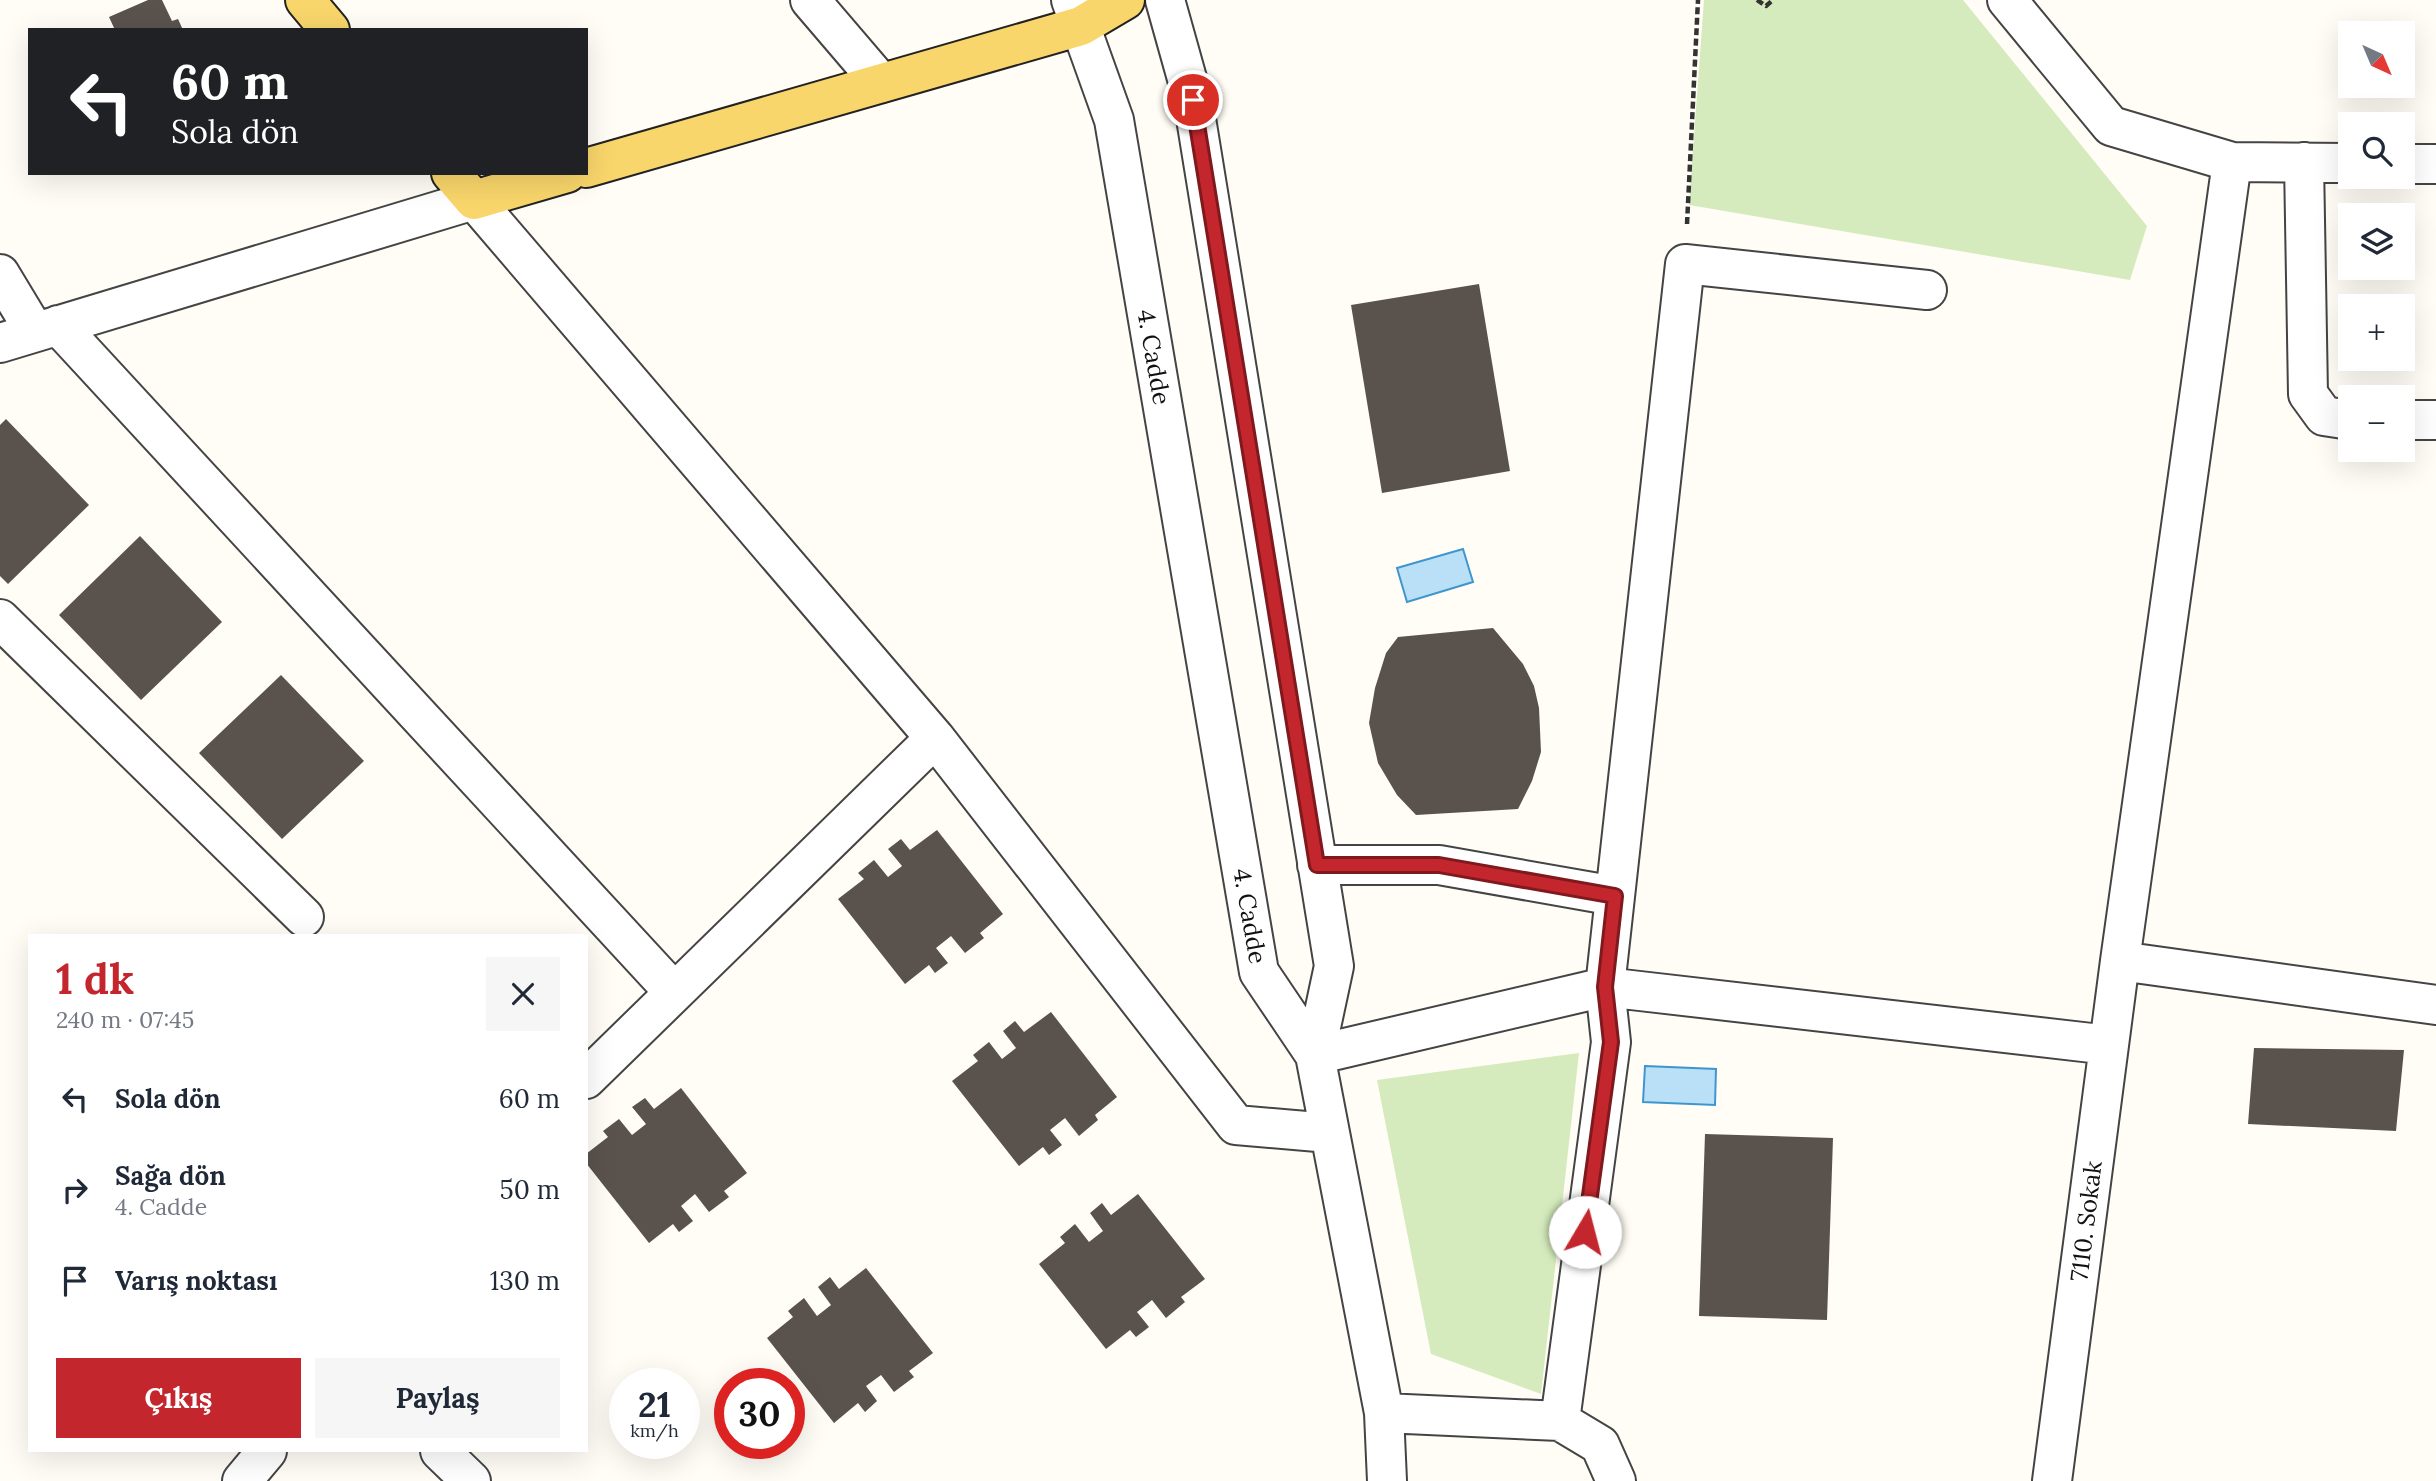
<!DOCTYPE html>
<html lang="tr">
<head>
<meta charset="utf-8">
<style>
  body { margin:0; font-family:Lora,serif; background:#f6f6f7; color:#1f2937; height:100vh; display:flex; flex-direction:column; font-size:26px; white-space:nowrap }
  * { box-sizing:border-box; margin:0 }
  p { font-size:23px; color:#747a83 }
  .icon { flex:none; width:38px; height:38px; fill:none; stroke:currentColor; stroke-width:2; stroke-linecap:round; stroke-linejoin:round }
  .map { position:relative; flex:1; overflow:hidden }
  .drawer { position:absolute; left:28px; top:934px; width:560px; height:518px; display:flex; flex-direction:column; background:#fff; border-radius:0px; box-shadow:0 7px 28px #0002 }
  .drawer>* { flex:none }
  .top-card { position:absolute; left:28px; top:28px; width:560px; height:147px; border-radius:0px; box-shadow:0 7px 28px #0002; background:#202124; color:#fff; overflow:hidden }
  .needle { width:46px; rotate:136deg }
  .buttons { position:absolute; left:2338px; top:21px; display:grid; gap:14px }
  .buttons a { display:grid; place-items:center; width:77px; height:77px; border-radius:0px; background:#fff; box-shadow:0 7px 28px #0002; font-size:35px }
  .speed { position:absolute; left:609px; top:1368px; display:flex; gap:14px; font-size:35px; font-weight:700; text-align:center }
  .speed>* { display:grid; place-content:center; width:91px; height:91px; border-radius:50%; background:#fff; box-shadow:0 7px 28px #0002; line-height:1 }
  .speed small { font-size:18px; font-weight:400 }
  .speed .limit { border:10px solid #d22; background:#fff; color:#111 }
  .pin { position:absolute; display:grid; place-items:center; width:60px; height:60px; color:#fff; margin:-30px; border:4px solid #fff; border-radius:50%; box-shadow:0 2px 7px #0007 }
  .me { position:absolute; width:77px; margin:-38px; rotate:8deg; stroke-linejoin:round; filter:drop-shadow(0 0 5px #0008) }
  .turn { display:flex; align-items:center; gap:24px; height:147px; padding:0 28px; font-size:32px }
  .turn .icon { width:91px; height:91px; stroke-width:2.5 }
  .turn b { display:block; font-size:49px; line-height:60px }
  .round { display:grid; place-items:center; flex:none; width:74px; height:74px; border-radius:0px; background:#f6f6f7 }
  .summary { display:flex; align-items:center; justify-content:space-between; height:119px; padding:0 28px }
  h1 { font-size:42px; font-weight:700; line-height:52px; color:#c4262e }
  .cta { display:flex; gap:14px; margin-top:auto; padding:14px 28px }
  .cta a { flex:1; height:80px; border-radius:0px; background:#c4262e; color:#fff; font-size:28px; font-weight:700; line-height:80px; text-align:center }
  .cta a+a { background:#f6f6f7; color:#1f2937 }
  ul { padding:0; list-style:none }
  li { display:flex; align-items:center; gap:21px; height:91px; padding:0 28px }
  li div { flex:1 }
  li b { display:block; font-size:26px }
  li em { font-style:normal }
  .map>svg:first-child { display:block }
  .green { fill:#d5ebbd }
  .water { fill:#b9e0f7; stroke:#3f96cf; stroke-width:2 }
  .building { fill:#5a524d }
  .lines { fill:none; stroke-linecap:round; stroke-linejoin:round }
  .minor-casing { stroke:#444; stroke-width:42 }
  .major-casing { stroke:#222; stroke-width:42 }
  .path { stroke:#333; stroke-width:4.5; stroke-dasharray:7 3.5; stroke-linecap:butt }
  .minor { stroke:#fff; stroke-width:38 }
  .major { stroke:#f9d66b; stroke-width:38 }
  .route-casing { stroke:#7f191e; stroke-width:18 }
  .route { stroke:#c4262e; stroke-width:12 }
  .labels { text-anchor:middle; dominant-baseline:central; stroke-width:7; stroke-linejoin:round; paint-order:stroke }
  .street-label { font-size:24px; fill:#111; stroke:#fff }
</style>
</head>
<body>
<div class="map">
<svg width="2436" height="1481" viewBox="0 0 2436 1481">
  <rect width="100%" height="100%" fill="#fffdf5"/>
  <path class="green" d="M1704 0H1963L2147 226 2130 280 1689 205Z
    M1579 1053 1541 1394 1431 1354 1377 1080Z"/>
  <path class="water" d="M1463 549 1473 582 1407 602 1397 568Z
    M1645 1066 1716 1069 1715 1105 1643 1102Z"/>
  <path class="building" d="M148 0H162L172 21 178 19 183 30H115L109 17Z
    M1479 284 1510 471 1382 493 1351 305Z
    M6 419 89 505 8 584 0 576V425Z
    M140 536 222 622 141 700 59 615Z
    M1493 628 1523 664 1534 686 1539 708 1541 752 1532 781 1518 809 1416 815 1397 795 1378 763 1369 723 1375 688 1386 653 1398 637Z
    M281 675 364 761 282 839 199 753Z
    M937 830 1003 914 980 933 984 938 965 953 951 936 936 948 948 963 935 973 929 965 905 984 838 899 864 879 858 873 874 860 888 877 902 866 888 849 901 839 910 850Z
    M1051 1012 1117 1097 1095 1115 1098 1120 1079 1136 1065 1118 1050 1130 1062 1145 1049 1155 1043 1147 1019 1166 952 1081 978 1061 973 1055 989 1042 1002 1059 1016 1048 1003 1031 1015 1021 1024 1032Z
    M2254 1048 2404 1050 2396 1131 2248 1124Z
    M681 1088 747 1173 724 1191 729 1197 709 1212 695 1194 681 1206 693 1221 679 1232 673 1224 649 1243 586 1163V1154L608 1137 603 1131 619 1119 632 1135 646 1124 632 1107 645 1098 654 1109Z
    M1705 1134 1833 1138 1827 1320 1699 1316Z
    M1138 1194 1205 1279 1181 1297 1185 1302 1166 1318 1152 1300 1137 1312 1149 1327 1136 1337 1130 1330 1106 1349 1039 1264 1065 1243 1060 1237 1075 1224 1089 1242 1103 1231 1090 1213 1102 1203 1111 1215Z
    M866 1268 933 1353 909 1371 914 1377 894 1392 881 1375 866 1386 877 1401 865 1412 858 1403 834 1423 767 1338 793 1317 788 1311 804 1298 817 1316 831 1305 818 1287 830 1277 839 1289Z"/>
  <g class="lines">
    <defs>
      <path id="minor" d="M810 0 881 83
        M1071 0 1114 120 1259 972 1315 1055
        M1165 0 1193 100 1334 966 1315 1055 1384 1413 1387 1481
        M2007 0 2111 126 2232 162 2350 163
        M2232 162 2120 961 2436 1005
        M2304 162 2308 394 2324 416 2350 420
        M2403 164H2436
        M0 274 35 332
        M58 325 674 992
        M0 343 474 200 935 738 1236 1125 1329 1133
        M2403 420H2436
        M0 619 304 917
        M1317 865H1439L1615 896
        M1315 1055 1605 987 2109 1045
        M586 1079 935 738
        M1384 1413 1560 1421 1600 1445 1616 1481
        M1560 1421 1611 1042 1605 987 1685 264 1927 290
        M440 1451 471 1481
        M242 1481 267 1451
        M2052 1481 2120 961"/>
      <path id="major" d="M305 0 330 30
        M586 168 1081 26 1125 0
        M451 173 474 200 567 173"/>
    </defs>
    <use href="#minor" class="minor-casing"/>
    <use href="#major" class="major-casing"/>
    <path class="path" d="M1757 0 1766 6 1773 0
      M1687 224 1698 0"/>
    <use href="#minor" class="minor"/>
    <use href="#major" class="major"/>
  </g>
  <g class="lines">
    <defs>
      <path id="route" d="M1193 100 1317 865H1439L1615 896 1605 987 1611 1042 1585 1232"/>
    </defs>
    <use href="#route" class="route-casing"/>
    <use href="#route" class="route"/>
  </g>
  <g class="labels">
    <g class="street-label">
      <text transform="translate(1154 357) rotate(80)">4. Cadde</text>
      <text transform="translate(1250 916) rotate(80)">4. Cadde</text>
      <text transform="translate(2086 1221) rotate(-83)">7110. Sokak</text>
    </g>
  </g>
</svg>
<div class="buttons">
<a><svg class="needle" viewBox="-14 -14 28 28"><path d="M0-13l5 13h-10z" fill="#e53935"/><path d="M0 13l5-13h-10z" fill="#747a83"/></svg></a>
<a><svg class="icon" aria-label="search" viewBox="0 0 24 24"><circle cx="10" cy="10" r="6"/><path d="M15 15l6 6"/></svg></a>
<a><svg class="icon" aria-label="layers" viewBox="0 0 24 24"><path d="M12 4l9 5-9 5-9-5zM3 14l9 5 9-5"/></svg></a>
<a>+</a>
<a>−</a>
</div>
<div class="speed"><div>21<small>km/h</small></div><div class="limit">30</div></div>
<div class="pin" style="left:1193px;top:100px;background:#d93025"><svg class="icon" aria-label="arrive" viewBox="0 0 24 24"><path d="M6 21V4h12l-3 4 3 4H6"/></svg></div>
<svg class="me" style="left:1585px;top:1232px" viewBox="-20 -20 40 40"><circle r="19" fill="#fff"/><path d="M0-13L10 11 0 6-10 11z" fill="#c4262e"/></svg>
<div class="top-card">
<div class="turn"><svg class="icon" aria-label="left" viewBox="0 0 24 24"><path d="M17 20v-9H6M10 6l-5 5 5 5"/></svg><div><b>60 m</b>Sola dön</div></div>
</div>
<section class="drawer">
<div class="summary"><div><h1>1 dk</h1><p>240 m · 07:45</p></div><a class="round"><svg class="icon" aria-label="close" viewBox="0 0 24 24"><path d="M6 6l12 12M18 6L6 18"/></svg></a></div>
<ul>
<li><svg class="icon" aria-label="left" viewBox="0 0 24 24"><path d="M17 20v-9H6M10 6l-5 5 5 5"/></svg><div><b>Sola dön</b></div><em>60 m</em></li>
<li><svg class="icon" aria-label="right" viewBox="0 0 24 24"><path d="M7 20v-9h11M14 6l5 5-5 5"/></svg><div><b>Sağa dön</b><p>4. Cadde</p></div><em>50 m</em></li>
<li><svg class="icon" aria-label="arrive" viewBox="0 0 24 24"><path d="M6 21V4h12l-3 4 3 4H6"/></svg><div><b>Varış noktası</b></div><em>130 m</em></li>
</ul>
<div class="cta"><a>Çıkış</a><a>Paylaş</a></div>
</section>
</div>
</body>
</html>
